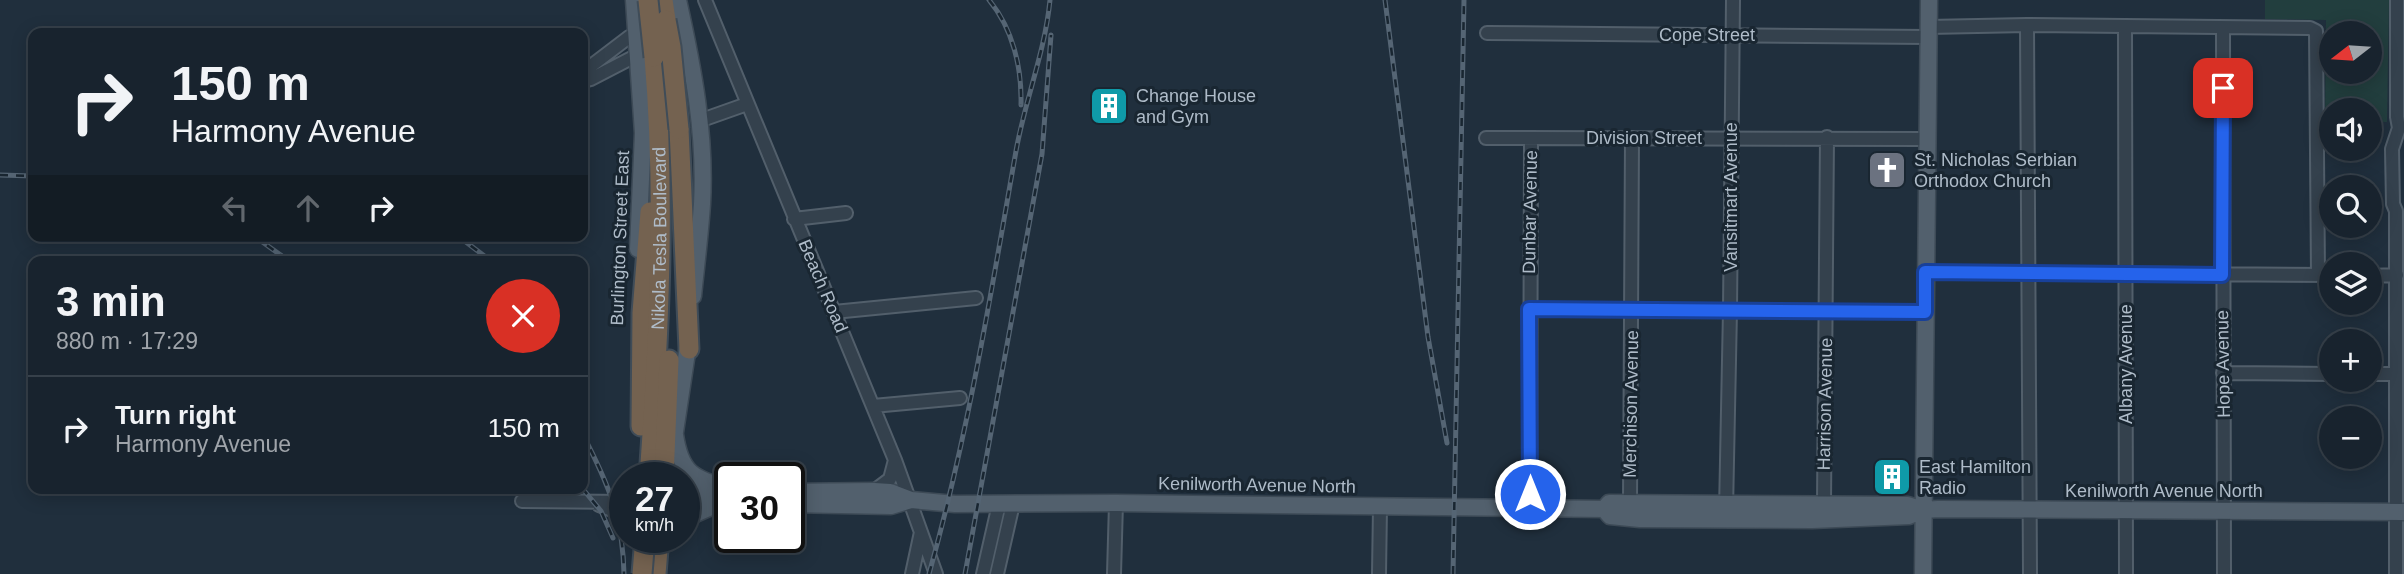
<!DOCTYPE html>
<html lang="en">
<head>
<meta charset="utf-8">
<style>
  body { margin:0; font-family:Helvetica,sans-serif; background:#252f3a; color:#f1f3f6; height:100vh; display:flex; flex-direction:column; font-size:26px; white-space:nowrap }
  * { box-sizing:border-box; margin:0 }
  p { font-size:23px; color:#9fa4aa }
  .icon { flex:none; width:38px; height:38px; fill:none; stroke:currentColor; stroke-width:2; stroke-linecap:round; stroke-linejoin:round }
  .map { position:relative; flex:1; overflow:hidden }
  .details { position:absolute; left:28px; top:256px; width:560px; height:238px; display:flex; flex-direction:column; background:#18232e; border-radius:14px; box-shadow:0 4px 18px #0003,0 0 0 2px #36404a }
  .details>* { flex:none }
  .hud { position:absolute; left:28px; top:28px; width:560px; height:214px; border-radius:14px; box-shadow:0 4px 18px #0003,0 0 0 2px #36404a; background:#18232e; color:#f1f3f6; overflow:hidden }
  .needle { width:46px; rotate:253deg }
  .tools { position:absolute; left:2319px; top:21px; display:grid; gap:14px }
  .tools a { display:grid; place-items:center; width:63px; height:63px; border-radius:50%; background:#18232e; box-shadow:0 4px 18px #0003,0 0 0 2px #36404a; font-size:35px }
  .speed { position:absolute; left:609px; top:462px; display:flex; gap:14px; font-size:35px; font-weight:700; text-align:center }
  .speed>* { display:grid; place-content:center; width:91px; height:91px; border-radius:50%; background:#18232e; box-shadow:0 4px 18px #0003,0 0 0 2px #36404a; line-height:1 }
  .speed small { font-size:18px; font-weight:400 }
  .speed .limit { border:4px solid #111; border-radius:10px; background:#fff; color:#111 }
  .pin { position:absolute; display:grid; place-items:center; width:60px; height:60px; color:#fff; margin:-30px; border-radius:14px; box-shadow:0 4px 10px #0006 }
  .me { position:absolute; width:77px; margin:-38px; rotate:0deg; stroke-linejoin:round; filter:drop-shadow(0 0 5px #0008) }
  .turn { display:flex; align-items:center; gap:24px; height:147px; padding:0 28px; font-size:32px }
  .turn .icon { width:91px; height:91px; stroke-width:2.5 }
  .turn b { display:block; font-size:49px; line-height:60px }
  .lanes { display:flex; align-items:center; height:66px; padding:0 28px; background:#0003; justify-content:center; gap:35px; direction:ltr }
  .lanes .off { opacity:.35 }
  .round { display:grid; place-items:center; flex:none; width:74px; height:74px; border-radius:37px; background:#252f3a }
  .head { display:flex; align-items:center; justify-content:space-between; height:119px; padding:0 28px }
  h1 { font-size:42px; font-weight:700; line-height:52px }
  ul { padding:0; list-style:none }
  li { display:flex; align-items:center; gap:21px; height:105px; padding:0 28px; border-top:2px solid #36404a }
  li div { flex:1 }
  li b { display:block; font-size:26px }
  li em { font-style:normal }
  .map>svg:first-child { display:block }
  .green { fill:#223e3e; fill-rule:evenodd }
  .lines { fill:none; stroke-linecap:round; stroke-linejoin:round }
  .minor-casing { stroke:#525f6b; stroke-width:16 }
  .major-casing { stroke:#3d4a56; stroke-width:19 }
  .highway-casing { stroke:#3f4c58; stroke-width:23 }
  .minor { stroke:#34414d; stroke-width:12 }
  .major { stroke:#52606d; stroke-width:16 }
  .highway { stroke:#746250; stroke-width:19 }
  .rail-casing { stroke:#556574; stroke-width:5 }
  .rail { stroke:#192631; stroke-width:2.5; stroke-dasharray:8; stroke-linecap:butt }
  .highway-bridge-casing { stroke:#3f4c58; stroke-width:23; stroke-linecap:butt }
  .highway-bridge { stroke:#746250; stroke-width:19 }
  .route-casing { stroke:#184099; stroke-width:18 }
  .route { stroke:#2563eb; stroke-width:12 }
  .labels { text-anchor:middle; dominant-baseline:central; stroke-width:6; stroke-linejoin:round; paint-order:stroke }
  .street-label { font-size:18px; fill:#afbcc9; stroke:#192631 }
  .poi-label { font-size:18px; fill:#afbcc9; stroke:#192631; text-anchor:start }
</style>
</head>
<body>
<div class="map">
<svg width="2404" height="574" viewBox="0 0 2404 574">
  <rect width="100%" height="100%" fill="#202f3d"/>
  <path class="green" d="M2265 0H2389L2387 122H2370V110H2331V123H2325L2326 20 2265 19ZM2331 33H2370V72H2331Z"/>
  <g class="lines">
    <defs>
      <path id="minor" d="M705 0 895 460 936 574
        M2027 25 2030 574
        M1928 27 2027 25 2310 28 2316 31 2318 275
        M2125 27 2126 574
        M2223 28 2224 574
        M1487 33 1928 37
        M583 72 629 37 643 31
        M583 81 591 79 645 51
        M699 121 747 104
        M1486 138 1928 139
        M794 219 846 213
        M1925 272 2331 275
        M2370 276 2397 275
        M1529 309 1925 312
        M834 312 976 298
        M2223 373 2331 374
        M2370 374H2396
        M873 406 960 398
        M874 491 890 479 895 460
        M1530 494 1531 139
        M522 501 625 502
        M1630 503 1632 138
        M1824 503 1827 137
        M599 505 617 512 625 518
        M1726 511 1730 310 1733 0
        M912 574 921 532
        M983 574 999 504
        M997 574 1013 504
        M1114 574 1116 503
        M1379 574 1380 507
        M2396 574V211L2393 204 2392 149 2399 128 2397 117V0"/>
      <path id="major" d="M634 0 643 133 638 249
        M678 0C693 67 706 135 702 204 700 235 696 266 693 296
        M675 435C681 475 694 478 730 489
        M673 445 689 339
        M684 491H720
        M789 492 874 491 890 492 911 500 955 504 1116 503 1604 509 1609 503 1908 505 1923 510
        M684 503 730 505
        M789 504 891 506 911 500
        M1604 509 1610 516 1640 519 1812 520 1909 516 1923 510 1938 509 2404 512
        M684 519 711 507
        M1923 574 1929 0"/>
      <g id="highway">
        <path d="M663 0 666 20"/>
        <path d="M679 129 689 349"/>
        <path d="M641 426 642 313 650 212"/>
        <path id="s1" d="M649 478C659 338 666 197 654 57"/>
        <path d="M664 478 669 360"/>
        <path d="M656 574 659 537"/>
      </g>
    </defs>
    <use href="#minor" class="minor-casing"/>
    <use href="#major" class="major-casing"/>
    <use href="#highway" class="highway-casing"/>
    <use href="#minor" class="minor"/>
    <use href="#major" class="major"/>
    <use href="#highway" class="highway"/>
    <defs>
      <path id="rail" d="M989 0C1013 29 1022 68 1021 105
        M1385 0 1428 337 1447 443
        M0 175 33 176
        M254 236 289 261
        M458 236 491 261
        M583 435C608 483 623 518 624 574
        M582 488 601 511 613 538
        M929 574C968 435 991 293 1016 151 1025 100 1045 52 1050 0
        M965 574 1042 154 1051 35
        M1453 574 1464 0"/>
    </defs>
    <use href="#rail" class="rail-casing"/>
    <use href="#rail" class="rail"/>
    <defs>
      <path id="highway-bridge" d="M648 0 654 57
        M666 20 671 47 679 129
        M642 574 645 537"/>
    </defs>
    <use href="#highway-bridge" class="highway-bridge-casing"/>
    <use href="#highway-bridge" class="highway-bridge"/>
  </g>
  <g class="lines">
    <defs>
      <path id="route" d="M1530 494 1529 309 1925 312V272L2222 275 2223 88"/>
    </defs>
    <use href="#route" class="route-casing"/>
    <use href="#route" class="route"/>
  </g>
  <defs>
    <symbol id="building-square" viewBox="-11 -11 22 22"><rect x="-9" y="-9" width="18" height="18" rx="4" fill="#0f9aa8" stroke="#192631"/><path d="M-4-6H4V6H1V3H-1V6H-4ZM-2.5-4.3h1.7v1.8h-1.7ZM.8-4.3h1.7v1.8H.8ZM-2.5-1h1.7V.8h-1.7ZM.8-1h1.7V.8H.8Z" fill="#fff"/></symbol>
    <symbol id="church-square" viewBox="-11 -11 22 22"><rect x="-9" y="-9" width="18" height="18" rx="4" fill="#6b7280" stroke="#192631"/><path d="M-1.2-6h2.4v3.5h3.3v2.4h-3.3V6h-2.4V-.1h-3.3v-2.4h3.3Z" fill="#fff"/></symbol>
  </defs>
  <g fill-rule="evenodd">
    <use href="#building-square" x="1087" y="84" width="44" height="44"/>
    <use href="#church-square" x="1865" y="148" width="44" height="44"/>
    <use href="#building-square" x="1870" y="455" width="44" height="44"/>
  </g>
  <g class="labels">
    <g class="street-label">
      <text x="1707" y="35">Cope Street</text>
      <text x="1644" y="138">Division Street</text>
      <text transform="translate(1731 197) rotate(-90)">Vansitmart Avenue</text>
      <text transform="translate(1530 212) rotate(-89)">Dunbar Avenue</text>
      <text transform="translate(620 238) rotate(-88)">Burlington Street East</text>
      <text stroke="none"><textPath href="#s1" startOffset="240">Nikola Tesla Boulevard</textPath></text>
      <text transform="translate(823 286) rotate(67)">Beach Road</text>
      <text transform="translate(2126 364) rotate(-90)">Albany Avenue</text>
      <text transform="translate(2223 364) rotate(-91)">Hope Avenue</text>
      <text transform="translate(1631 404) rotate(-89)">Merchison Avenue</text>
      <text transform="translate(1825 404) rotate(-89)">Harrison Avenue</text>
      <text transform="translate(1257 485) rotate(1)">Kenilworth Avenue North</text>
      <text x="2164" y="491">Kenilworth Avenue North</text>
    </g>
    <g class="poi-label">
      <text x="1136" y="96">Change House<tspan x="1136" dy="21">and Gym</tspan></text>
      <text x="1914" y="160">St. Nicholas Serbian<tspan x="1914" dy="21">Orthodox Church</tspan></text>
      <text x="1919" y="467">East Hamilton<tspan x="1919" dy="21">Radio</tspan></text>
    </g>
  </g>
</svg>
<div class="tools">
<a><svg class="needle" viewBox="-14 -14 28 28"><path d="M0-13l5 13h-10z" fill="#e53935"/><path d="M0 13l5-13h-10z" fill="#9fa4aa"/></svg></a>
<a><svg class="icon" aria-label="sound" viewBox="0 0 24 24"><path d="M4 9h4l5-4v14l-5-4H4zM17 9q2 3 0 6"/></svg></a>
<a><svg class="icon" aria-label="search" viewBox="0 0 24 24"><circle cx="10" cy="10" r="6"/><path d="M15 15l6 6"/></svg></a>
<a><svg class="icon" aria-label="layers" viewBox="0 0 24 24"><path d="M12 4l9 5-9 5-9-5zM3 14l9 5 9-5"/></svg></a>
<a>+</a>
<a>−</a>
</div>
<div class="speed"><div>27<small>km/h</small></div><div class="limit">30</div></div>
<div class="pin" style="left:2223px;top:88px;background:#d93025"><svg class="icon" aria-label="arrive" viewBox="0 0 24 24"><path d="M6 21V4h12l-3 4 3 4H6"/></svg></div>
<svg class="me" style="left:1530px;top:494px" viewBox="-20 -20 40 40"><circle r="17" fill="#2563eb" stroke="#fff" stroke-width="3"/><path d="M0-11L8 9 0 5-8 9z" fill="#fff"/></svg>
<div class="hud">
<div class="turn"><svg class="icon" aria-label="right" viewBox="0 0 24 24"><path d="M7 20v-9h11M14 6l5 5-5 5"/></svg><div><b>150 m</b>Harmony Avenue</div></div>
<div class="lanes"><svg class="icon off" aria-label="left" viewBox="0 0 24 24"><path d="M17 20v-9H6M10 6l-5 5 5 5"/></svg><svg class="icon off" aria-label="ahead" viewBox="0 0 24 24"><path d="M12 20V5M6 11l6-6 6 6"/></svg><svg class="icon" aria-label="right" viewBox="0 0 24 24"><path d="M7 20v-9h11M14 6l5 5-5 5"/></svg></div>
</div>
<section class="details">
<div class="head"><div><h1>3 min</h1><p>880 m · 17:29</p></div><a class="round" style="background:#d93025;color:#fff"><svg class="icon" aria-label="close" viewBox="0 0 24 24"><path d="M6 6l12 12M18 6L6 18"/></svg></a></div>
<ul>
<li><svg class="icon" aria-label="right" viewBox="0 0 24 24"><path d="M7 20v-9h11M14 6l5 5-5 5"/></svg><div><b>Turn right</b><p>Harmony Avenue</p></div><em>150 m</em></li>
</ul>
</section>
</div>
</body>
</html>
